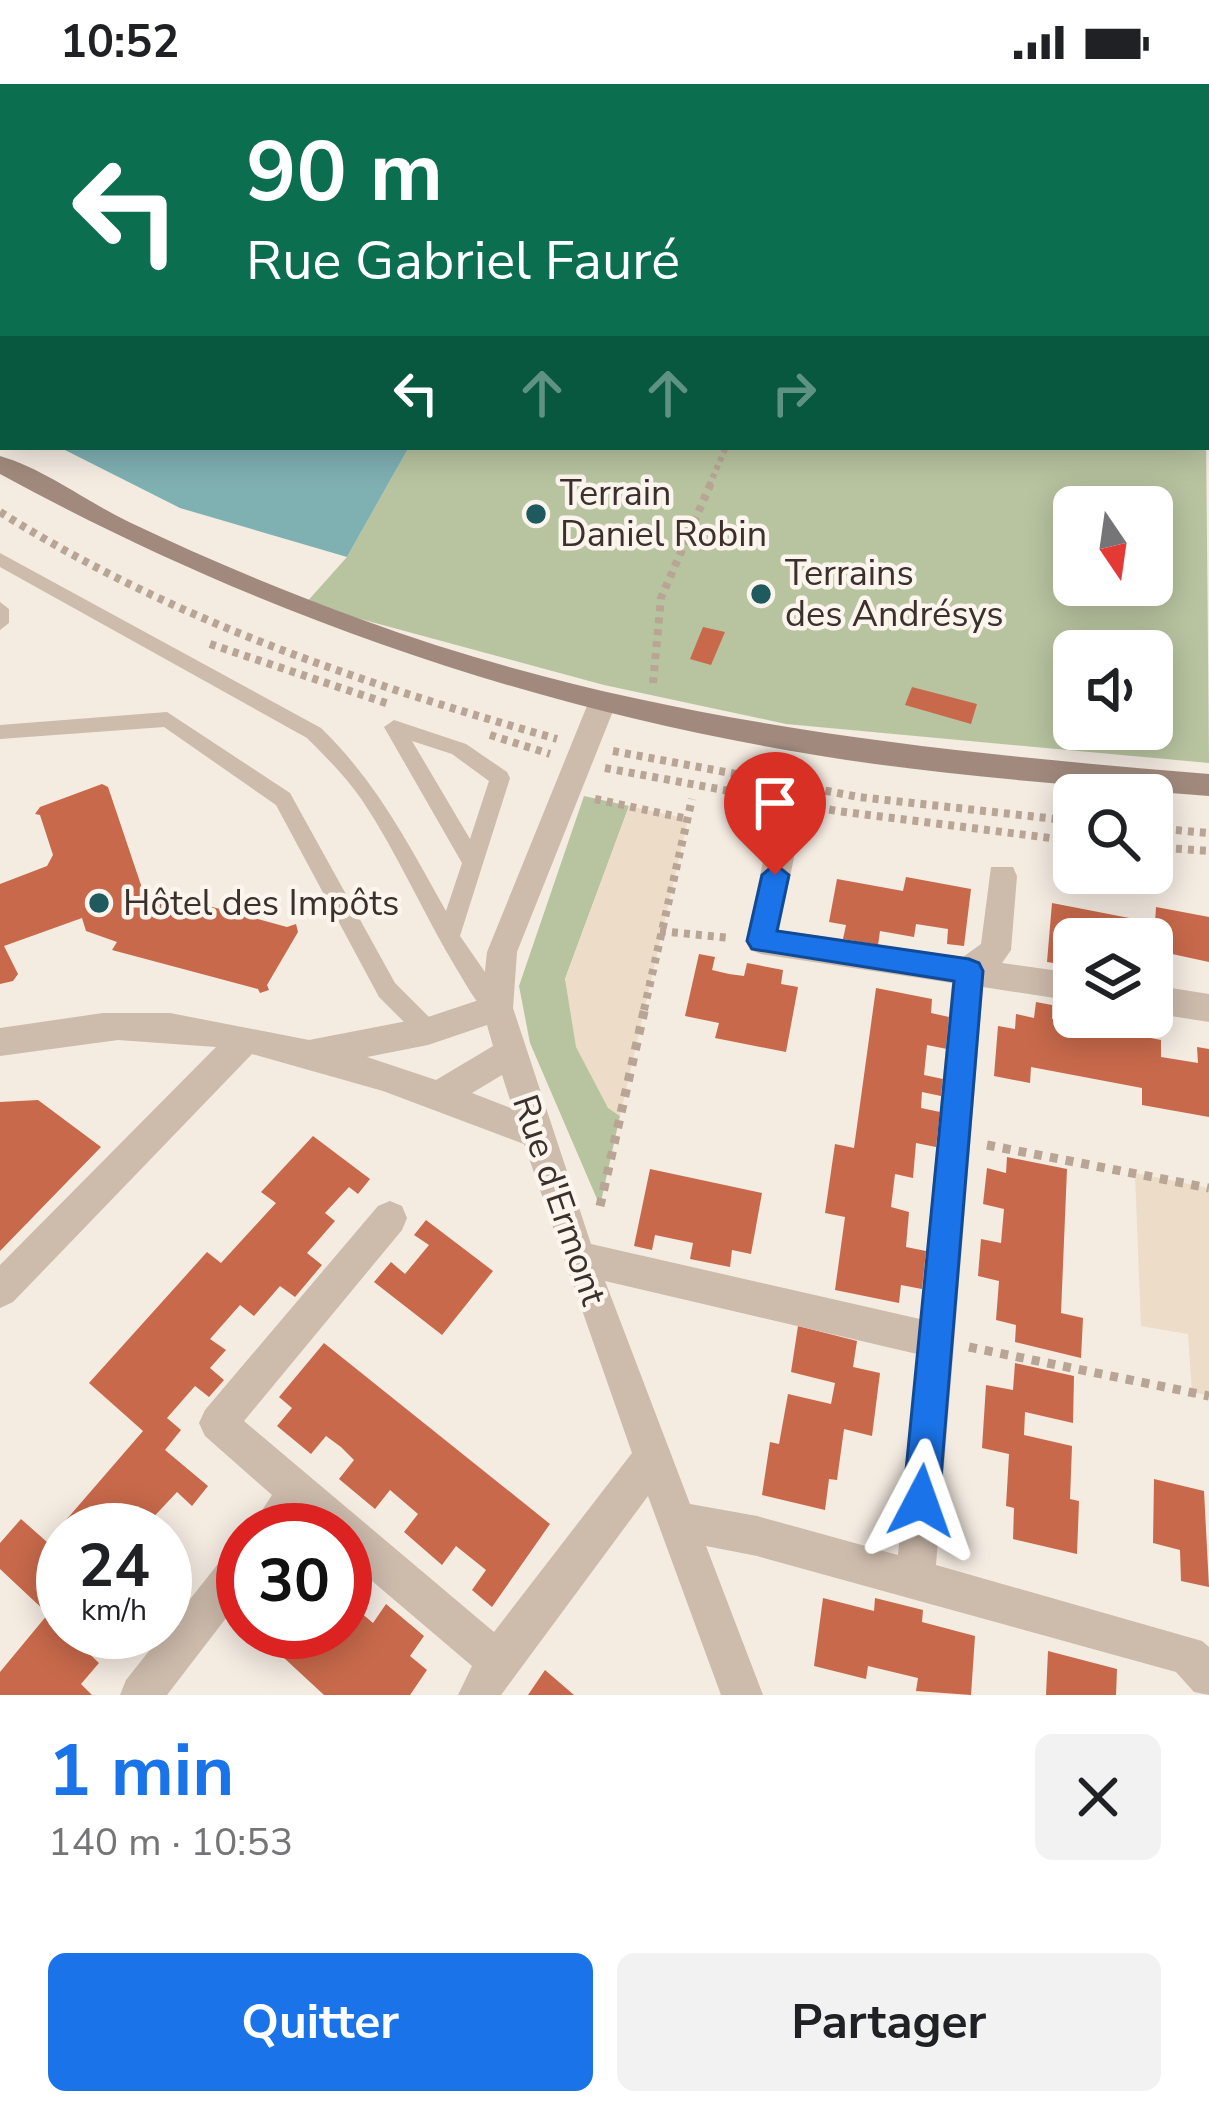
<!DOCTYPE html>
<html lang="fr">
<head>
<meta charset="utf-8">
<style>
  body { margin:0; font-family:"Nunito Sans",sans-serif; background:#f2f2f2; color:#202124; height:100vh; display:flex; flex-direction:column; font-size:45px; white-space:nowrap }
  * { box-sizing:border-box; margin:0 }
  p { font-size:39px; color:#757577 }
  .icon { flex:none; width:66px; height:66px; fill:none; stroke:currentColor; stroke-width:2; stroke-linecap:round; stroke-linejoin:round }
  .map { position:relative; height:1611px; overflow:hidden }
  .details { display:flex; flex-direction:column; background:#fff; flex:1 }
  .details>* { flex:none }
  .banner { position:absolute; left:0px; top:0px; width:1209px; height:366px; box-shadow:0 6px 30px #0003; background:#0b6e4f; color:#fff; overflow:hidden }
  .needle { width:78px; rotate:167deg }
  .controls { position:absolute; left:1053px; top:402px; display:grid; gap:24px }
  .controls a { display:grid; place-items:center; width:120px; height:120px; border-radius:18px; background:#fff; box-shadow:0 6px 30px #0003; font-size:60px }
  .speed { position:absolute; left:36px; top:1419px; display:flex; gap:24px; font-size:60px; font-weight:700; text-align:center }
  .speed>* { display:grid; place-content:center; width:156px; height:156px; border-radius:50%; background:#fff; box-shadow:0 6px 30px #0003; line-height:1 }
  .speed small { font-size:30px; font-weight:400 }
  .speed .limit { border:18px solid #d22; background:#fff; color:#111 }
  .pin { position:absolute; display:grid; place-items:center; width:102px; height:102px; color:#fff; margin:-123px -51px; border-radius:50% 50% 50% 0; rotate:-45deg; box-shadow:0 0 12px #0007 }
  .pin .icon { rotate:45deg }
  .me { position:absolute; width:132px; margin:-66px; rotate:4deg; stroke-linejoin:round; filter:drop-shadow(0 0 9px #0008) }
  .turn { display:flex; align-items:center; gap:42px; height:252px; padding:0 48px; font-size:54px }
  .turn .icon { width:156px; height:156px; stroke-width:2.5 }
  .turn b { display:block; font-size:84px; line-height:102px }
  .lanes { display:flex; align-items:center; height:114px; padding:0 48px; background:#0003; justify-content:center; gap:60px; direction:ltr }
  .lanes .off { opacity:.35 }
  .round { display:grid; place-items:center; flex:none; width:126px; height:126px; border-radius:18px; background:#f2f2f2 }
  .head { display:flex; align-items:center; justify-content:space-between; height:204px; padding:0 48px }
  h1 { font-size:72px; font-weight:700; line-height:90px; color:#1a73e8 }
  .cta { display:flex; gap:24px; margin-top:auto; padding:24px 48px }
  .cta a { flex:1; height:138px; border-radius:18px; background:#1a73e8; color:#fff; font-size:48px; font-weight:700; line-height:138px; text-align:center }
  .cta a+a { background:#f2f2f2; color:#202124 }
  .status { display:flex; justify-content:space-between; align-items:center; height:84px; padding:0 60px; background:#fff; direction:ltr }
  .status svg { height:33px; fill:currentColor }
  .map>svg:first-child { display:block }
  .green { fill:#b8c4a0; fill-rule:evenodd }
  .plaza { fill:#ecdcc8 }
  .water { fill:#7fb0b2 }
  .building { fill:#c8694b }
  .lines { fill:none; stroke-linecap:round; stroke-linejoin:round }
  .path-far2 { stroke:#b9a596; stroke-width:6; stroke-dasharray:4.5 4.5; stroke-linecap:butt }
  .path-far1 { stroke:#b9a596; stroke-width:8; stroke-dasharray:6 6; stroke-linecap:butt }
  .path { stroke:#b9a596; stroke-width:9; stroke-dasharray:8 8; stroke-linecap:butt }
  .lane { fill:#cdbbac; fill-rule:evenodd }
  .street { fill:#cdbbac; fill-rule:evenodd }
  .secondary { fill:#a18a7d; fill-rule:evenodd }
  .highway { fill:#5c4a42; fill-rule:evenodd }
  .route { fill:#1a73e8; stroke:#114b97; stroke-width:3 }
  .poi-dot { fill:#1f5a5e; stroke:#fbf5ee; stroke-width:4.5 }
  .labels { text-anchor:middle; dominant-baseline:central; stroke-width:9; stroke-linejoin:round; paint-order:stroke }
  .poi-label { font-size:36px; fill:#3b302b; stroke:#fbf5ee; text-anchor:start }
  .street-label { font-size:36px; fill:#3b302b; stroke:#fbf5ee }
</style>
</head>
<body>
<div class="status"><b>10:52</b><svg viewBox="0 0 49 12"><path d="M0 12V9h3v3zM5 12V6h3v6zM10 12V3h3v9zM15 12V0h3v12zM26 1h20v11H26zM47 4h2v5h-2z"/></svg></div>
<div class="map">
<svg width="1209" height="1611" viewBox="0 0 1209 1611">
  <rect width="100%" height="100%" fill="#f4ebe1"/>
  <path class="green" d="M0 0H320L330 3H3L0 208Z
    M1206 348 1209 679 786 640 604 601 305 520 347 473 409 363H1206ZM1074 423H1152V501H1074ZM1074 567H1152V645H1074Z
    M584 712 629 722 565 895 608 1023 620 1032 600 1122 530 959 519 902Z"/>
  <path class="plaza" d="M629 722 688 735 620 1032 608 1024 576 963 565 895Z
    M1135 1089 1209 1104V1312L1192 1308 1188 1250 1141 1242Z"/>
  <path class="water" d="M59 363H409L347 473 180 424Z"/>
  <path class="building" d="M703 543 725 548 711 581 690 575Z
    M912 603 977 620 971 640 905 621Z
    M102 700 108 703 142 804 287 843 296 840 298 848 267 901 269 906 260 909 258 905 112 866 117 858 86 847 82 834 4 862 18 890 13 897 0 900V800L47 782 53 771 40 731 35 730 40 723Z
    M906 793 971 805 964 862 947 860 948 845 916 840 914 853 880 847 878 861 843 855 846 841 829 838 837 795 903 807Z
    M1052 819 1155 839 1156 823 1209 833V878L1172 870V885L1154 883 1152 855H1074V867L1067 865 1066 881 1047 878Z
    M699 870 715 873 712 886 729 890 744 892 747 879 783 886 781 900 798 903 786 968 715 954 719 939 685 932Z
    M876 904 932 915 931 929 949 933 947 965 927 961 924 991 943 995 941 1012 922 1008 921 1024 940 1028 936 1063 916 1059 913 1094 895 1090 891 1123 909 1128 906 1163 926 1167 922 1205 901 1201 899 1219 835 1206 845 1133 825 1129 835 1060 854 1064Z
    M1036 918 1052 921V935L1069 939 1088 942V933L1126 935 1125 949 1161 956V973L1198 979 1197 963 1209 965V1033L1142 1021V1004L1031 983 1030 999 994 992 998 942 1015 945 1016 930 1034 934Z
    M38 1016 101 1063 0 1167V1018Z
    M313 1052 370 1095 358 1110 349 1103 325 1129 335 1137 307 1169 322 1181 295 1213 280 1202 254 1232 240 1221 210 1255 226 1266 210 1284 224 1296 209 1313 195 1302 167 1334 181 1346 165 1366 208 1402 192 1422 177 1408 146 1441 151 1446H63V1548H87L78 1559 99 1579 81 1600 92 1611H0V1588L48 1530 0 1485V1459L21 1435 47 1458 143 1347 89 1299 207 1168 221 1179 276 1119 261 1108Z
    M1007 1073 1067 1085 1061 1229 1083 1234 1081 1274 1015 1258 1016 1241 996 1236 999 1197 978 1192 981 1155 1001 1159 1004 1125 983 1120 987 1084 1006 1089Z
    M650 1085 762 1109 751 1170 732 1166 730 1183 690 1175 693 1159 655 1151 652 1166 634 1162Z
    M426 1136 493 1187 442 1251 374 1198 391 1178 405 1190 429 1161 414 1151Z
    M798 1242 857 1257 853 1283 880 1289 872 1352 844 1345 837 1396 829 1395 825 1426 762 1411 770 1358 779 1360 788 1310 831 1320 835 1299 791 1288Z
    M324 1259 550 1440 492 1523 472 1506 486 1486 456 1462 442 1481 404 1448 418 1430 390 1406 375 1425 339 1395 354 1376 341 1363 326 1352 311 1370 277 1342 292 1324 279 1313Z
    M1015 1279 1074 1292 1073 1339 1025 1328 1024 1351 1072 1362 1070 1415 1079 1417 1077 1470 1013 1455 1014 1424 1006 1422 1009 1370 982 1364 986 1301 1013 1306Z
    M1154 1395 1204 1407 1209 1503 1181 1497 1180 1466 1153 1459Z
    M823 1514 874 1527 875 1514 923 1526 922 1538 975 1552 971 1611 916 1607 918 1594 868 1582 866 1595 814 1582Z
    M345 1515 373 1539 386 1520 424 1552 410 1572 427 1586 410 1611H324L256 1548H345Z
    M1048 1567 1117 1585 1116 1611H1046Z
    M545 1586 574 1611H528Z"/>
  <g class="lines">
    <path class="path-far2" d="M709 402 726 363"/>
    <path class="path-far1" d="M0 428C173 537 361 599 557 655
      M210 560 389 620
      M653 599 661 514 711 399
      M490 651 550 670
      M613 667 859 713 1074 737
      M605 684 837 727 1074 757
      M595 715 688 735
      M1152 744 1209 749
      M1152 763 1209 767
      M660 847 730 854
      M644 926 692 715"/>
    <path class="path" d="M987 1061 1209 1104
      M600 1122 645 923
      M969 1263 1209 1312"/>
    <path class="lane" d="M0 188H3V197H0Z
      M0 469 321 644C376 697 409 761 446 827L462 779 384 643 394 636 466 660 507 688 510 694 460 852 505 917 508 924 505 931C497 933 496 936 488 929 475 919 465 898 456 884 424 831 398 770 362 716 346 693 327 674 307 654L0 483ZM412 657 452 670 489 697 470 755Z
      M0 518 9 525V539L0 546Z
      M167 628 290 709 395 899 436 940 439 947 436 954 428 957 420 954 379 913 276 721 164 643 0 655V641Z"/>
    <path class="street" d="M603 607 617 617 517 868 513 924 591 1160 920 1235 952 899 761 870 750 866 746 857 767 759 772 751H792L797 759 779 846 963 873 981 860 991 783H1013L1017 792 1011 866 1002 879 1074 889V917L983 903 936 1481 1202 1557 1209 1563V1611L1194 1608 1176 1588 757 1472 706 1462 763 1611H721L648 1412 501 1611H458L472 1582 345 1474V1446H313L302 1436 294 1446H249L272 1411 205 1352 199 1339 205 1326 378 1122 390 1117 402 1122 407 1134 402 1146 244 1337 494 1548 632 1369 524 1060 383 1007 252 970 13 1218 0 1224V1181L216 963 118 956 0 972V944L103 929H170L309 956 428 933 482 915 487 868 589 617ZM487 941 493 962 436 996 367 973 428 961ZM502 991 513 1025 472 1009ZM605 1197 917 1270 898 1471 757 1432 690 1420Z
      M1152 901 1209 910V938L1152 929Z
      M243 1460V1512L167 1611H120L126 1596 229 1466Z"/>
    <path class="secondary" d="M0 372C45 385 87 418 129 438 206 475 284 507 363 536 635 636 923 667 1209 690V712C1097 703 986 695 875 680 566 637 273 539 0 390Z"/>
    <path class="highway" d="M867 0H889L891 3H869Z
      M894 0H917L919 3H896Z
      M1003 0H1027L1029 3H1005Z
      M1206 117H1209V132H1206Z
      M1206 259 1209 260V277L1206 276Z
      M1206 294 1209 295V314L1206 313Z"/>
  </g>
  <path class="route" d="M775 780 789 791 777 847 969 875 979 879 983 887 939 1417 933 1429 921 1434 909 1429 903 1417 954 897 752 865 747 857 762 791Z"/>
  <g class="poi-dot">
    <circle cx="536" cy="430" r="12"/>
    <circle cx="761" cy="510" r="12"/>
    <circle cx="99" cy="819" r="12"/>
  </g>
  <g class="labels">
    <g class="poi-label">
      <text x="560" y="409">Terrain<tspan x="560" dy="41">Daniel Robin</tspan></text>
      <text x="785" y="489">Terrains<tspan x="785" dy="41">des Andrésys</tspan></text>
      <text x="123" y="819">Hôtel des Impôts</text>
    </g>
    <g class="street-label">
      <text transform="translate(559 1116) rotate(71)">Rue d'Ermont</text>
    </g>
  </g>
</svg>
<div class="controls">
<a><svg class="needle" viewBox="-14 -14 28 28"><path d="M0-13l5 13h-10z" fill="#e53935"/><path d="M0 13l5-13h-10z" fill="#757577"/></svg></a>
<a><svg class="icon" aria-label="sound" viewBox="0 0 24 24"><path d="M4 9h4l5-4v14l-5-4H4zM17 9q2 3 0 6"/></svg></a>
<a><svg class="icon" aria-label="search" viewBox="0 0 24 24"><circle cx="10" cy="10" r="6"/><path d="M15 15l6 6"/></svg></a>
<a><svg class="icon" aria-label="layers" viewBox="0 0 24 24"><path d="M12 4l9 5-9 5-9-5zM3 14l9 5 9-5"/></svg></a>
</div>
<div class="speed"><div>24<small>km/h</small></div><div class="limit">30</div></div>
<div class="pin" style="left:775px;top:791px;background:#d93025"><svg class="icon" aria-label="arrive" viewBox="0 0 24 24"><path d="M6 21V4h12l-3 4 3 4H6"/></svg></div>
<svg class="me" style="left:921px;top:1417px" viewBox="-20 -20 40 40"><path d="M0-17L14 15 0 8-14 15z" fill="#1a73e8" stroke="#fff" stroke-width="4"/></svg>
<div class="banner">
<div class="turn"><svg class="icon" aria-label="left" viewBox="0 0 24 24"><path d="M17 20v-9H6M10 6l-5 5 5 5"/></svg><div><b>90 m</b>Rue Gabriel Fauré</div></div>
<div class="lanes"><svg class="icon" aria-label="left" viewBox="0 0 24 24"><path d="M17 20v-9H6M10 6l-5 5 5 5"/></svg><svg class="icon off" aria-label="ahead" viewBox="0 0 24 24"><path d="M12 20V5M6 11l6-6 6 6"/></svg><svg class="icon off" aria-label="ahead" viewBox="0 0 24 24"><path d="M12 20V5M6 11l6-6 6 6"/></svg><svg class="icon off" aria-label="right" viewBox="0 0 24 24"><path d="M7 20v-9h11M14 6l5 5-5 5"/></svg></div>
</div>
</div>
<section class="details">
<div class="head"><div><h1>1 min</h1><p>140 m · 10:53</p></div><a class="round"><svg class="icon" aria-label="close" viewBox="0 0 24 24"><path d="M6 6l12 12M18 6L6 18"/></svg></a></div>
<div class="cta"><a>Quitter</a><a>Partager</a></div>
</section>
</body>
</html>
